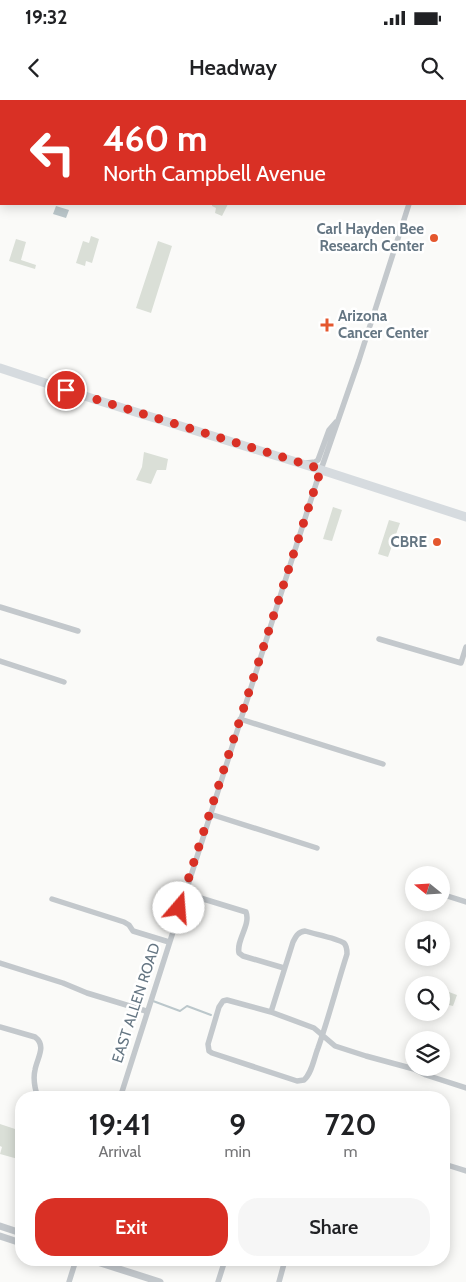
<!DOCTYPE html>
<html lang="en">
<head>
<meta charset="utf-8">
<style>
  body { margin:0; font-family:Cabin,sans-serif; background:#f6f6f6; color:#202124; height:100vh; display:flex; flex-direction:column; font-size:19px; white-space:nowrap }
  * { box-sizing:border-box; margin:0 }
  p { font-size:16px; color:#757577 }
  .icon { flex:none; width:28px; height:28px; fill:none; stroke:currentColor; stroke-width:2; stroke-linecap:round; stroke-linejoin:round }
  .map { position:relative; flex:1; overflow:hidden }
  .details { position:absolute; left:15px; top:991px; width:435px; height:175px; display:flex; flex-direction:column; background:#fff; border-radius:20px; box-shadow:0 2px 12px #0003 }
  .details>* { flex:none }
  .top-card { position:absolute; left:0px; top:0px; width:466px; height:105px; box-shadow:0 2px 12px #0003; background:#d93025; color:#fff; overflow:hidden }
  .needle { width:32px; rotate:288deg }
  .tools { position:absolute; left:405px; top:766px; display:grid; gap:10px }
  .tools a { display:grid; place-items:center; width:45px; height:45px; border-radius:50%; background:#fff; box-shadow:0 2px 12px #0003; font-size:25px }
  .pin { position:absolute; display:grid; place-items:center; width:42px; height:42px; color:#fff; margin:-21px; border:2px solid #fff; border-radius:50%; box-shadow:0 1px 5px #0007 }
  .me { position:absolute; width:55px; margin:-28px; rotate:18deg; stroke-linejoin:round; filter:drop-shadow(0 0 4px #0008) }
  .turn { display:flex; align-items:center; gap:18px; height:105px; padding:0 20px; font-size:22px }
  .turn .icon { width:65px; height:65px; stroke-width:2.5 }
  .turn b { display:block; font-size:35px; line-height:42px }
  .eta { display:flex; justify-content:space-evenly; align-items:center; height:85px; text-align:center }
  .eta b { font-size:30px; font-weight:600; line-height:35px }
  .primary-button { display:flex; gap:10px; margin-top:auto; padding:10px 20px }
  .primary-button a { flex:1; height:58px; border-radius:20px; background:#d93025; color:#fff; font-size:20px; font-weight:600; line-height:58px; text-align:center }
  .primary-button a+a { background:#f6f6f6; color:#202124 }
  .status { display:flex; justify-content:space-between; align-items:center; height:35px; padding:0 25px; background:#fff; direction:ltr }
  .status svg { height:14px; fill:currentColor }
  header { display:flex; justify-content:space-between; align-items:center; height:65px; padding:0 20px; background:#fff; font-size:22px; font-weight:600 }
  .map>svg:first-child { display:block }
  .green { fill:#dadfd7 }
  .water { fill:#bbc7cb }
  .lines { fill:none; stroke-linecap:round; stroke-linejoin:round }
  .stream { stroke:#bbc7cb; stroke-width:2 }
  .minor { stroke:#c3c8cc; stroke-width:5.5 }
  .tertiary { stroke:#c3c8cc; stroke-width:7 }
  .primary { stroke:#d6dbdf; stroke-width:9 }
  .route { stroke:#d93025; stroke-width:9; stroke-dasharray:0 16.2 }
  .poi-dot { fill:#e4572e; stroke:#fff; stroke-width:2 }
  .labels { text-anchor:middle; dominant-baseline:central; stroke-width:5; stroke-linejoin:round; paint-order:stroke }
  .poi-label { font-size:15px; font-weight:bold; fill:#657683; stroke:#fff; text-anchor:end }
  .street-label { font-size:15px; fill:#657683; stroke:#fff }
</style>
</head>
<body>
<div class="status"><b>19:32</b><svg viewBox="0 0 49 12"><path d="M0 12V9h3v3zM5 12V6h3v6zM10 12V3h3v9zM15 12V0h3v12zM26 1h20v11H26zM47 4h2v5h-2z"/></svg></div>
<header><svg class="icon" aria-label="back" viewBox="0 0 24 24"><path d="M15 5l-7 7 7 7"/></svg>Headway<svg class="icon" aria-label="search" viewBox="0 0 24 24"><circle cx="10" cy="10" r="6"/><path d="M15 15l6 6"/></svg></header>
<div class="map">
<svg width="466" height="1182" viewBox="0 0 466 1182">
  <rect width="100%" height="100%" fill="#fafaf8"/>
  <path class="green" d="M212 104H228L222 116 215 113 216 108 212 106Z
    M91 136 99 139 92 163 86 161 85 166 76 163 83 141 89 143Z
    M16 139 26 142 21 160 36 165 35 169 9 161Z
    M158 141 172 146 151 213 136 208Z
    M144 352 168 359 166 370H157L151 384 136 380 142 367Z
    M333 407 342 410 332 441 323 439Z
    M389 420 400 423 388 457 378 454Z
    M449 892 457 895 453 906 445 904Z
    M0 1024 21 1031V1050L18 1059 0 1054 2 1047 0 1046Z"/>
  <path class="water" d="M56 106 69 110 66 118 53 114Z"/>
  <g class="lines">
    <path class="stream" d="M153 901 180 911 187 906 211 915"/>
    <path class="minor" d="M29 1V0
      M440 1 441 0
      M0 89 1 86
      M306 363 315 362 318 360 329 330 336 322
      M0 507 78 531
      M379 539 461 563 466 547
      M0 561 64 582
      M240 619 383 664
      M210 714 317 748
      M184 793 246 812C251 825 236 840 239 853L243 856 284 868
      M441 794 466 802
      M52 799 124 822 129 825 133 831 169 842
      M0 863 63 883 87 893 146 911
      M271 912 293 842C296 836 298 832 305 831 314 834 337 838 344 843 347 846 347 850 347 854 337 885 329 917 318 948 314 958 312 973 304 980L297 981 212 953 209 951 208 944 219 907 223 901 227 900 271 912 314 928 335 946 366 956 414 969 426 975 466 988
      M0 927 35 937C47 946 37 958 35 970 33 978 35 989 38 998
      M120 998 316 384 359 260 409 104
      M444 1064 466 1071
      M69 1182 75 1163V1160
      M218 1182 225 1160
      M279 1182 285 1160"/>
    <path class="tertiary" d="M0 1126 21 1133
      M0 1136 21 1143
      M91 1160 160 1182"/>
    <path class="primary" d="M0 268 100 301 309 366 466 417"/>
  </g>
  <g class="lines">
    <path class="route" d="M66 290 321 369 179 808"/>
  </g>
  <g class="poi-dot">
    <circle cx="434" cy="138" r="5"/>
    <path d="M324.5 217.5h5v5h5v5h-5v5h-5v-5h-5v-5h5z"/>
    <circle cx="437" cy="442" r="5"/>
  </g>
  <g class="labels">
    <g class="poi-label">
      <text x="424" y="129">Carl Hayden Bee<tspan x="424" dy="17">Research Center</tspan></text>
      <text x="338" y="216" text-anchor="start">Arizona<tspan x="338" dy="17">Cancer Center</tspan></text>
      <text x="427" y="442">CBRE</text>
    </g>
    <g class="street-label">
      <text transform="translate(136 903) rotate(-72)">EAST ALLEN ROAD</text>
    </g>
  </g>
</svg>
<div class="tools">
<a><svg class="needle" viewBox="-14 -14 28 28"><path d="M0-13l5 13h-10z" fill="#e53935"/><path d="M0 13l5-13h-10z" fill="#757577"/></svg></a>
<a><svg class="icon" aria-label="sound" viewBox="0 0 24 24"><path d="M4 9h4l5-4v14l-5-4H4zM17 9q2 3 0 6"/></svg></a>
<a><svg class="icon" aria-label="search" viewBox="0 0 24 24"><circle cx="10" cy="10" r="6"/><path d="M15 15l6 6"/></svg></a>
<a><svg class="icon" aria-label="layers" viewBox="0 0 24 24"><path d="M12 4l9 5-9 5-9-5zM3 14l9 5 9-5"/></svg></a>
</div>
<div class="pin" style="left:66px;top:290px;background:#d93025"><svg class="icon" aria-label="arrive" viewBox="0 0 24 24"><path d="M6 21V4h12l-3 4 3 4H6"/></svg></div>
<svg class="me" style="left:179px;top:808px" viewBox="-20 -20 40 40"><circle r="19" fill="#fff"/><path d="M0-13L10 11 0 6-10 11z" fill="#d93025"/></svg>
<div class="top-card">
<div class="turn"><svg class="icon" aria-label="left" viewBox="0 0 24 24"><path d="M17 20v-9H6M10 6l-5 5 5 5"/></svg><div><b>460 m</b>North Campbell Avenue</div></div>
</div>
<section class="details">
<div class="eta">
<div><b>19:41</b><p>Arrival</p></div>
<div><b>9</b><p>min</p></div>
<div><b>720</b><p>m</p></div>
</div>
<div class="primary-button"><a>Exit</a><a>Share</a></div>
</section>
</div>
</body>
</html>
